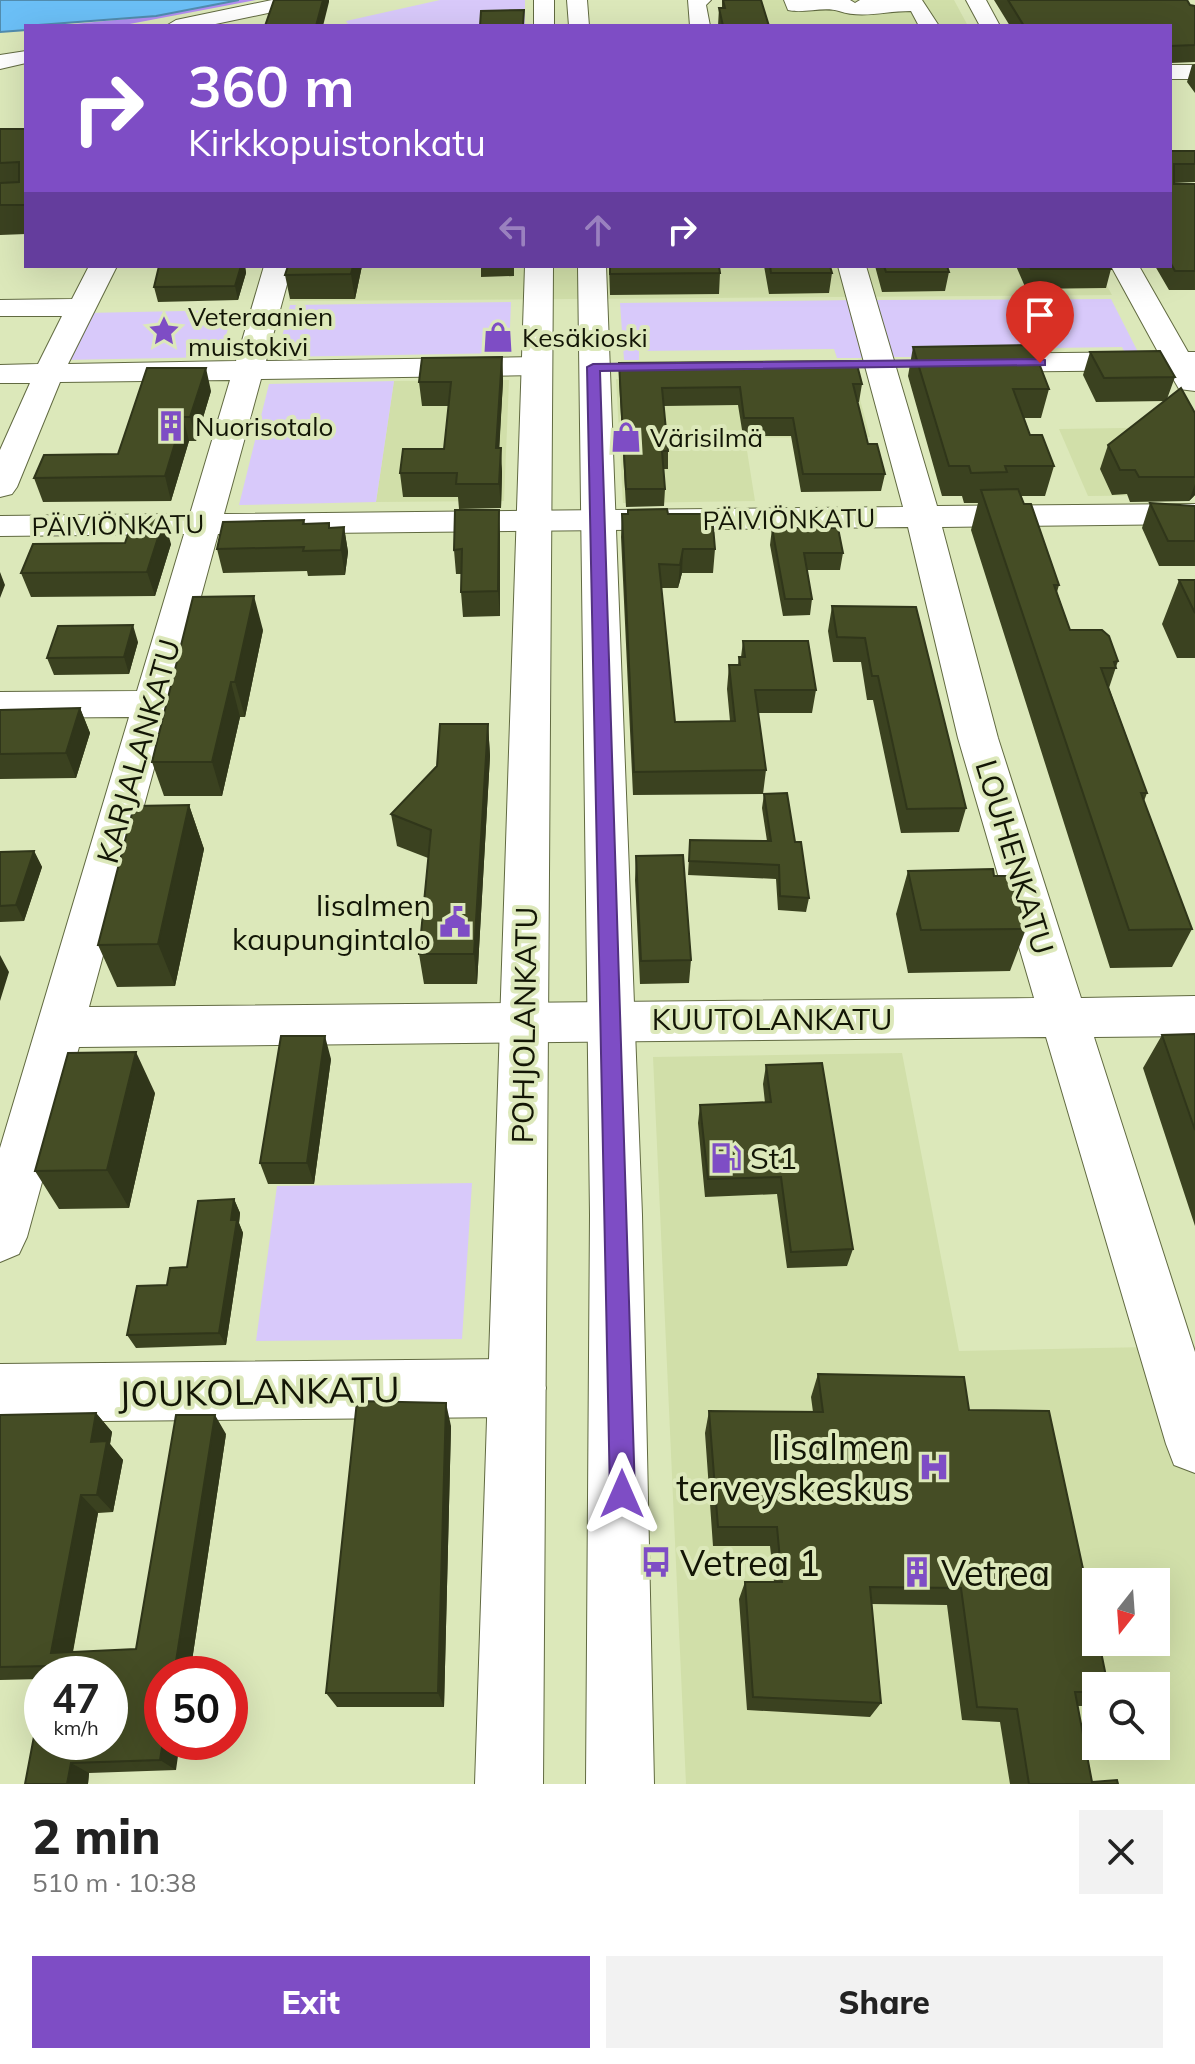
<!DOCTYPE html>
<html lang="en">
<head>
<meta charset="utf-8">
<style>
  body { margin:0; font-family:Mulish,sans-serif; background:#f2f2f2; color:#222; height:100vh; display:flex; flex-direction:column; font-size:30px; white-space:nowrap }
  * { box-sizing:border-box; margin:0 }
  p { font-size:26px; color:#767676 }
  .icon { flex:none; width:44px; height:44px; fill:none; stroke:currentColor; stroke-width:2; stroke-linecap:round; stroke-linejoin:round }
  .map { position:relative; height:1784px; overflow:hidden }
  .side { display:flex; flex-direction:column; background:#fff; flex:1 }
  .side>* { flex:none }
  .banner { position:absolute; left:24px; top:24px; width:1148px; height:244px; border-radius:0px; box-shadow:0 8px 32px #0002; background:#7e4dc5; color:#fff; overflow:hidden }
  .needle { width:52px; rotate:197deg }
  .controls { position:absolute; left:1082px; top:1568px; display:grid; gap:16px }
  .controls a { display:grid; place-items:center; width:88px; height:88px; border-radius:0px; background:#fff; box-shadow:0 8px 32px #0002; font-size:40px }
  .speed { position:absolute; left:24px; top:1656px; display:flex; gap:16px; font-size:40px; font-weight:700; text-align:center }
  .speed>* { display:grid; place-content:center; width:104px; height:104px; border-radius:50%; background:#fff; box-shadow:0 8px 32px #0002; line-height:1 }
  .speed small { font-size:20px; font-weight:400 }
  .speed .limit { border:12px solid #d22; background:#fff; color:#111 }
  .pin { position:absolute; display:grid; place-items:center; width:68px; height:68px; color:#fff; margin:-82px -34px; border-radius:50% 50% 50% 0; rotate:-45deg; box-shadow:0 0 8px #0007 }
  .pin .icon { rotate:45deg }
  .me { position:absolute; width:88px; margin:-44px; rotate:0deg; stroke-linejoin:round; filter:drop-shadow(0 0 6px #0008) }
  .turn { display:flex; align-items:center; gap:28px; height:168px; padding:0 32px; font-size:36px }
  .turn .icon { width:104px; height:104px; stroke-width:2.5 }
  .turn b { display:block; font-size:56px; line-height:68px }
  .lanes { display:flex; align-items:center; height:76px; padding:0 32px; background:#0003; justify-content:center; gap:40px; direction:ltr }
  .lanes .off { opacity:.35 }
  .round { display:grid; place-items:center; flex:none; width:84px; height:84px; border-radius:0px; background:#f2f2f2 }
  .overview { display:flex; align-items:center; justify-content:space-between; height:136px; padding:0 32px }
  h1 { font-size:48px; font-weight:800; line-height:60px }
  .button { display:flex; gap:16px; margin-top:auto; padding:16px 32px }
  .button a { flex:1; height:92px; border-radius:0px; background:#7e4dc5; color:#fff; font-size:32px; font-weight:800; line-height:92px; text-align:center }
  .button a+a { background:#f2f2f2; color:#222 }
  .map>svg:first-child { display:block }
  .built { fill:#d1dfa9; fill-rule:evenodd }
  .green { fill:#d8c9fa }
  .forest { fill:#b18eef }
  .water { fill:#6bbff6; stroke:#518cae; stroke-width:2 }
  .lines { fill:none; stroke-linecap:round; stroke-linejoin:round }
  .minor-casing { stroke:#616a41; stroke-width:2 }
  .major-casing { stroke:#616a41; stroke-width:2 }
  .minor { fill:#fff; fill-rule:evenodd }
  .major { fill:#fff; fill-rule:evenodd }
  .wall { fill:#3b4220 }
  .shaded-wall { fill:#30361a }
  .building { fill:#454d25; stroke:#30361a; stroke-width:2 }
  .route { fill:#7e4dc5; stroke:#523280; stroke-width:2 }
  .labels { text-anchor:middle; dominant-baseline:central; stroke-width:8; stroke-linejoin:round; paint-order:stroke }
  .far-poi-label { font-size:26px; fill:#131606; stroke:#dce8ba; text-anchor:start }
  .far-street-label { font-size:26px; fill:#131606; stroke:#dce8ba }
  .street-label { font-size:30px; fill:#131606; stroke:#dce8ba }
  .poi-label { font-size:30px; fill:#131606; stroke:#dce8ba; text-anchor:end }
  .near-street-label { font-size:36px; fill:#131606; stroke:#dce8ba }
  .near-poi-label { font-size:36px; fill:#131606; stroke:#dce8ba; text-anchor:start }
</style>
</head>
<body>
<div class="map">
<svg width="1195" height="1784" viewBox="0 0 1195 1784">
  <rect width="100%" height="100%" fill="#dce8ba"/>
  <path class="built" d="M759 0H954L968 26H767Z
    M298 266H1096L1112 295 289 301Z
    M854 377 870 437 745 438 755 501 623 503 616 379Z
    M509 380 504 501 376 502 394 381Z
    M1187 427 1195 495 1088 496 1059 429Z
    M902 1053 959 1351 1195 1346V1784H686L653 1057ZM1096 1582H1156V1642H1096ZM1096 1686H1156V1746H1096Z"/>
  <path class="green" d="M440 0H525V26H349L346 21Z
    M1111 299 1139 354 1126 355 1122 347 916 350 918 357H887L872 300Z
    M855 300 870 358H837L834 349 639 351V360H624L620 303Z
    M511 302 509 353 277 357 290 305Z
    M234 310 219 357 64 360 85 313Z
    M394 381 376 502 239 505 269 384Z
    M472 1183 462 1339 256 1341 277 1186Z"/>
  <path class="forest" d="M239 0H256L119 26H54L156 16Z"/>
  <path class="water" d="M0 0H239L156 16 26 26V30L0 32Z"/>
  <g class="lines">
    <defs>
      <path id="minor" d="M272 0H311L301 6 206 26H166L176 20Z
        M688 0H711L706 5 710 26H690Z
        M784 0H850L855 3 860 0H922L939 26H919L911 11C885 11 862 19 839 11 823 6 804 14 788 10Z
        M966 0H986L1000 26H980Z
        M26 51V63L0 69V55Z
        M1170 65H1195V79H1170Z
        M89 266H117L68 364 236 361 264 266H292L266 361 537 357 548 360 552 366 548 372 537 375 261 379 224 514 903 507 838 266H866L937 506 1195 504V524L942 527 998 738 1081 998 1195 996V1036L1094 1037 1195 1352V1473L1174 1465 1166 1444 1046 1037 79 1047 27 1237 19 1254 0 1262V1148L129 717 0 718V692L137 691 184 534 0 536V516L190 514 230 380 60 382 17 487 12 494 0 497V450L30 383H0V365L38 364 62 316H0V300L72 299ZM908 527 958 738 1034 998 89 1007 218 534Z
        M1111 266H1139L1188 352H1195V391L1179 389 1168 370 977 372 966 369 962 363 966 357 977 354 1158 352Z
        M517 1359 537 1368 546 1388 537 1408 517 1417 0 1422V1364Z"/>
      <path id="major" d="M534 0H554V26H534Z
        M567 0H587L589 26H569Z
        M525 266H553L543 1784H475Z
        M578 266H606L642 1215 654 1784H586L590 1215Z"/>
    </defs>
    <use href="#minor" class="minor-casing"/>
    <use href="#major" class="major-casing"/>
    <use href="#minor" class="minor"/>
    <use href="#major" class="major"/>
  </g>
  <path class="wall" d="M722 0 769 26H718L719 8H722Z
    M994 0H1187L1190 5 1195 6V62L1170 63V26H1010Z
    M1195 64V93L1187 82 1192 65Z
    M0 129H26V234L0 235Z
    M1170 151H1195V182L1174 183V184H1195V290H1169L1155 266H1170Z
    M159 266H245L246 273 238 300 158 302 154 287Z
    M362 266 355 299H290L285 275Z
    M481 266H514V276L481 277Z
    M609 266H719L720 273 719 294 610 295Z
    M764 266H830L832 273 829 293 769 294Z
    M875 266H947L949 272 945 291 882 292Z
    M1016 266H1110L1111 269 1106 288 1026 289Z
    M913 347 1049 389 1041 418H1024L1030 435 1054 466 1045 496H1021L1059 585 1057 592 1070 630 1118 661 1109 688 1147 793 1144 801 1192 929 1172 967 1110 968 971 530 978 503H964L962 496H942L908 376Z
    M1090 352 1175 377 1167 399 1195 413V495L1189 501 1130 502 1127 494 1112 495 1100 469 1108 445 1165 401 1096 402 1083 375Z
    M502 357 503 381 499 448 502 472 501 508 459 509 458 497H403L400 473 444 449 449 406H422L419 382Z
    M619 363 862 384 859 402H857L868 444 885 474 881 491 801 492 791 436H743L738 405 664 406 668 451V469H663L665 489 664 506 626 507 619 380Z
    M211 391 196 441H189L171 501 43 502 34 478 118 454Z
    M1150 503 1195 506V566H1159L1142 528Z
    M622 514H668L715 549 713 573H682L678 588H661L675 722 730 721 727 689 729 665H738L739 657H741L743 641 816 690 812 713H758L766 770 763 794 633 795 621 537Z
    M304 520 305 524 330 528 344 527 348 552 345 575 308 576 307 571 223 573 217 549Z
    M772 528 843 553 840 570H807L812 599 810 615 783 616 770 545Z
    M500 534V616L463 617 461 592 462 574H456L454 550Z
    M125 543 171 544 155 596 31 597 21 573Z
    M1179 580H1195V658H1177L1162 624Z
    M832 606 916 607 966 808 959 832 901 833 873 700H867L861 662H833L828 631Z
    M263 630 245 717H240L222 796H164L152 762Z
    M138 642 129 674 54 675 47 658Z
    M80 708 90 733 76 778 0 779V710Z
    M488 724 490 756 477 984H424L419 954 428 858 397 846 391 814 437 766Z
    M764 794 795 842 809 898 806 912 778 910 776 879 688 875 690 840 767 841 762 808Z
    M189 805 204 849 175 986 117 987 98 945Z
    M34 851 42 867 24 921 0 922V852Z
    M636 856 691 960 689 983 640 984 635 880Z
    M908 871 994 876 1026 929 1010 971 908 973 896 914Z
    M1195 1034V1226L1143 1068 1162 1035Z
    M331 1059 314 1184H268L260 1163Z
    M766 1065 853 1249 847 1266 787 1268 777 1194 705 1197 698 1123 700 1105 765 1103 763 1084Z
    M155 1093 129 1208 59 1209 35 1171Z
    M234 1199 240 1213 239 1223 243 1233 226 1345 136 1348 127 1335 167 1285 187 1267Z
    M818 1374 969 1410 1096 1686V1702L1090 1706H1077L1092 1782 1118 1784H1010L1000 1722 962 1720 947 1605 871 1604 881 1703 870 1717 747 1710 739 1599 745 1582H774L770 1546H713L705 1433 709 1411 813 1412 811 1397Z
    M96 1413 112 1432 110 1444 123 1460 113 1512 98 1513 73 1652 136 1649 226 1434 190 1674H162L176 1770 89 1773 88 1784H25L110 1674H42V1679L0 1680V1415Z
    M451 1426 444 1707H337L326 1693Z"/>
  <path class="shaded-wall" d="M323 0H329V2L323 26H316Z
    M241 266H245L246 273 238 300 235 286Z
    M353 266H362L355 299 351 274Z
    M502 357 503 381 498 472 496 448Z
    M206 368 211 391 196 441 190 417Z
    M183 417 189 441 171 501 165 476Z
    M501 448 502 472 501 508 499 484Z
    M1195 484V495L1189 501Z
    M499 510 500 534V616L498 591Z
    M164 519 171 544 155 596 147 572Z
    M344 527 348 552 345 575 341 550Z
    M683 549 682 573 678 588 680 565Z
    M0 572 5 585 0 598Z
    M254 596 263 630 245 717 235 682Z
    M133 625 138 642 129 674 124 657Z
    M231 682 240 717 222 796 212 762Z
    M80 708 90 733 76 778 66 753Z
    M488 724 490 756 477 984 474 954Z
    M189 805 204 849 175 986 158 944Z
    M34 851 42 867 24 921 16 905Z
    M0 955 9 972 0 1001Z
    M325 1036 331 1059 314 1184 307 1163Z
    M136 1052 155 1093 129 1208 107 1170Z
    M234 1199 240 1213 239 1223 243 1233 226 1345 219 1333Z
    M446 1403 451 1426 444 1707 438 1693Z
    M96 1413 112 1432 110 1444 123 1460 113 1512 97 1495 91 1442Z
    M215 1415 226 1434 190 1674H174Z
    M81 1495 98 1513 70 1666 51 1653Z
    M163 1742H180L176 1770 160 1760Z
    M71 1763 89 1773 88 1784H67Z"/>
  <path class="building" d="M274 0H323L316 26H265Z
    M723 0H761L769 26H723L719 8H725Z
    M1008 0H1187L1190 5 1195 6V45L1170 46V26H1024Z
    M524 10 523 26H480L481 11Z
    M0 129H26V205H0V183L19 182V162L0 163Z
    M1170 151H1195V164H1174V184H1195V271H1175L1170 262Z
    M159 266H241L235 286 154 287Z
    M288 266H353L351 274 285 275Z
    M610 266H719L720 273 610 274Z
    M770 266H830L832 273H771Z
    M884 266H947L949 272H886Z
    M1030 266H1110L1111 269H1031Z
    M1032 345 1049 389H1013L1030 435H1042L1054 466H1005L1007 472 971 473 969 466H949L913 347Z
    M1160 351 1175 377 1104 378 1090 352Z
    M502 357 496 448H501L499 484H456L457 473H400L403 449H444L451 382H419L422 358Z
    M856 361 862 384H853L868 444H877L885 474H803L793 418H744L740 387 662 388 668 451H662L665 489H626L619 363Z
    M147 368H206L190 417H183L165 476 34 478 44 455 118 454Z
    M1181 388 1195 413V477H1139L1135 470H1120L1108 445Z
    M1018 489 1024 504H1031L1059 585H1054L1070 630H1102L1109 636 1118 661 1114 662 1116 668H1101L1147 793H1141L1192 929 1129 930 981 490Z
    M1150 503 1195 506V541H1168Z
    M667 509 668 514H712L715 549H683L680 565 659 564 675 722 735 721 729 665H740L739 657H745L743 641H808L816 690H755L766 770 634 772 622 514H628V510Z
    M455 510H499L498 591 461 592 462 549 454 550Z
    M164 519 147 572 21 573 33 544 125 543 133 520Z
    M304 520 303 524 329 523V528L344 527 341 550 303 551 304 547 217 549 223 522Z
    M772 528H838L843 553H804L812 599H785Z
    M1179 580H1195V613Z
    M254 596 235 682H231L212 762H152L193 597Z
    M832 606 916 607 966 808 907 809 878 676H872L865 638 837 637Z
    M133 625 124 657 47 658 58 626Z
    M80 708 66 753 0 754V710Z
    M440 724H488L474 954H419L431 830 391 814 437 766Z
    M787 793 795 842H801L809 898 780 896 779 865 689 861 690 840 771 841 764 794Z
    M189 805 158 944 98 945 134 806Z
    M34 851 16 905 0 906V852Z
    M683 855 691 960 641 961 636 856Z
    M993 869 994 876H1012L1026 929 921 930 908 871Z
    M1195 1034V1130L1162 1035Z
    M281 1036H325L307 1163H260Z
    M136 1052 107 1170 35 1171 68 1053Z
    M822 1063 853 1249 791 1252 781 1177 708 1179 700 1105 771 1102 766 1065Z
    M234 1199 231 1220H237L219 1333 127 1335 137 1286 167 1285 170 1268 187 1267 198 1201Z
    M818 1374 964 1377 969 1410 1049 1411 1096 1629V1642H1099L1108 1686H1096V1692H1075L1092 1782 1117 1780 1118 1784H1029L1017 1709 977 1707 961 1588 870 1587 881 1703 753 1697 745 1582H782L777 1527H718L709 1411 823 1412Z
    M357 1401 446 1403 438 1693H326Z
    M96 1413 91 1442 107 1441 97 1495H81L51 1653 136 1649 176 1415H215L174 1674H162V1742H163L160 1760 71 1763 67 1784H25L42 1694V1742H110V1674H46L48 1666 0 1667V1415Z"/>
  <path class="route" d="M1040 359 1045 360V365L600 371 635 1494 631 1503 622 1506 613 1503 610 1494 587 367 593 364Z"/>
  <defs>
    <symbol id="sight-bare" viewBox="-9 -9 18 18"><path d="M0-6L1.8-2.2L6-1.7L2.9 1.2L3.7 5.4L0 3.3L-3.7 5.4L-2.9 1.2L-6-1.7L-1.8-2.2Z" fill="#7e4dc5" stroke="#dce8ba" stroke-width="2.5" paint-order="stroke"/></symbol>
    <symbol id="shop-bare" viewBox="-9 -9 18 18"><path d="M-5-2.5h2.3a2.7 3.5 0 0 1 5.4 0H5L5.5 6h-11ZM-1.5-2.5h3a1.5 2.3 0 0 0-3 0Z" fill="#7e4dc5" stroke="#dce8ba" stroke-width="2.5" paint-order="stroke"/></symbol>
    <symbol id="building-bare" viewBox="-9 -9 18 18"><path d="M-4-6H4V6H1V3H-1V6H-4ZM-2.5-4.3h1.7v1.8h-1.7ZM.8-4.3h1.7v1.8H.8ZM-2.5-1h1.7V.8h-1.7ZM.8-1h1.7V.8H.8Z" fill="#7e4dc5" stroke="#dce8ba" stroke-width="2.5" paint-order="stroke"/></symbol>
    <symbol id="civic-bare" viewBox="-9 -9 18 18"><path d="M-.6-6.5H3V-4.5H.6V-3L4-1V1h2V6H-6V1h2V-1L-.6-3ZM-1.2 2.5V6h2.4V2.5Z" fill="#7e4dc5" stroke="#dce8ba" stroke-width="2.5" paint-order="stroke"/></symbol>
    <symbol id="fuel-bare" viewBox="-9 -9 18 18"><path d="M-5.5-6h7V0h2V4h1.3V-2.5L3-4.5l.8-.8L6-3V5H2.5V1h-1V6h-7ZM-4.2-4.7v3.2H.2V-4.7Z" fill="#7e4dc5" stroke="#dce8ba" stroke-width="2.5" paint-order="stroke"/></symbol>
    <symbol id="hospital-bare" viewBox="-9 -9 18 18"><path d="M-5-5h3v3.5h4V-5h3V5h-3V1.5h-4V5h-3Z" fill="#7e4dc5" stroke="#dce8ba" stroke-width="2.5" paint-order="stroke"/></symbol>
    <symbol id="bus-bare" viewBox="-9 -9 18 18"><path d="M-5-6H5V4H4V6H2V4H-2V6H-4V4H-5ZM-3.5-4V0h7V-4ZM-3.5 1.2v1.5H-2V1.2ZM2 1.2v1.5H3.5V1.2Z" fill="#7e4dc5" stroke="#dce8ba" stroke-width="2.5" paint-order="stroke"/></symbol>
  </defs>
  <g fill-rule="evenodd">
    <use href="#sight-bare" x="142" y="309" width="44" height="44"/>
    <use href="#shop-bare" x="476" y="315" width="44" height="44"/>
    <use href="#building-bare" x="149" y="404" width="44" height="44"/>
    <use href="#shop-bare" x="604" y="415" width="44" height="44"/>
    <use href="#civic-bare" x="433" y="900" width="44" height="44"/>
    <use href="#fuel-bare" x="704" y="1136" width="44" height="44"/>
    <use href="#hospital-bare" x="912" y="1445" width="44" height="44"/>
    <use href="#bus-bare" x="634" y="1540" width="44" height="44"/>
    <use href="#building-bare" x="895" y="1550" width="44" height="44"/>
  </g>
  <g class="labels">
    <g class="far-poi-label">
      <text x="188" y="316">Veteraanien<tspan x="188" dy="30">muistokivi</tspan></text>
      <text x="522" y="337">Kesäkioski</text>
      <text x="195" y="426">Nuorisotalo</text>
      <text x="650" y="437">Värisilmä</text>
    </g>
    <g class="far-street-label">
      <text transform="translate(789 519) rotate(-1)">PÄIVIÖNKATU</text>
      <text transform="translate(118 525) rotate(-1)">PÄIVIÖNKATU</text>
    </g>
    <g class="street-label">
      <text transform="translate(138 751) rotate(-74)">KARJALANKATU</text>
      <text transform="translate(1015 857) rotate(73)">LOUHENKATU</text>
      <text x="772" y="1019">KUUTOLANKATU</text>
      <text transform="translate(524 1025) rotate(-89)">POHJOLANKATU</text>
    </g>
    <g class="poi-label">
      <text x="431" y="905">Iisalmen<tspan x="431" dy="34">kaupungintalo</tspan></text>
      <text x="750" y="1158" text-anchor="start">St1</text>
    </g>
    <g class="near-street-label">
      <text transform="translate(259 1391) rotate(-1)">JOUKOLANKATU</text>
    </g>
    <g class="near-poi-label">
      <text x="910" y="1446" text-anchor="end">Iisalmen<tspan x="910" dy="41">terveyskeskus</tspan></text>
      <text x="680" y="1562">Vetrea 1</text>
      <text x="941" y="1572">Vetrea</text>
    </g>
  </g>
</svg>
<div class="controls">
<a><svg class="needle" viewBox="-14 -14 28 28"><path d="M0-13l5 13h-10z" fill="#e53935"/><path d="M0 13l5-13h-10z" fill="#767676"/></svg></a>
<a><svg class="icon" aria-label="search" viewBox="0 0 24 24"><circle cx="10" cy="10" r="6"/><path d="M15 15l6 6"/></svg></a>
</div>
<div class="speed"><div>47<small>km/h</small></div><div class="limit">50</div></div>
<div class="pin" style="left:1040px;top:363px;background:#d93025"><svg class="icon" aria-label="arrive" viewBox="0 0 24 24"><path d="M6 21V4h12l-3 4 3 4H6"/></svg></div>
<svg class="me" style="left:622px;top:1494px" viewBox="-20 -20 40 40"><path d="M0-17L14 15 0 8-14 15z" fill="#7e4dc5" stroke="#fff" stroke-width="4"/></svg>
<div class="banner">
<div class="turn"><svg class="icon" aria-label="right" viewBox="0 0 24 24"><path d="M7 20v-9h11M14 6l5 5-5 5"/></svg><div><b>360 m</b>Kirkkopuistonkatu</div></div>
<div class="lanes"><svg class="icon off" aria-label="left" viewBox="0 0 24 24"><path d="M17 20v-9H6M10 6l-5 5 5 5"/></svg><svg class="icon off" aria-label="ahead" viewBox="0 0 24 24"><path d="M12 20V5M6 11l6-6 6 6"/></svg><svg class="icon" aria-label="right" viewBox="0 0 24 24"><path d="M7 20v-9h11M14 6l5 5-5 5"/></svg></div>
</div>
</div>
<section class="side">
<div class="overview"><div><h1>2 min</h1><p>510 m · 10:38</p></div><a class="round"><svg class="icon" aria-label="close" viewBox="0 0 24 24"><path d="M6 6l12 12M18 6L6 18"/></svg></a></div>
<div class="button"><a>Exit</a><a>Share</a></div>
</section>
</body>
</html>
